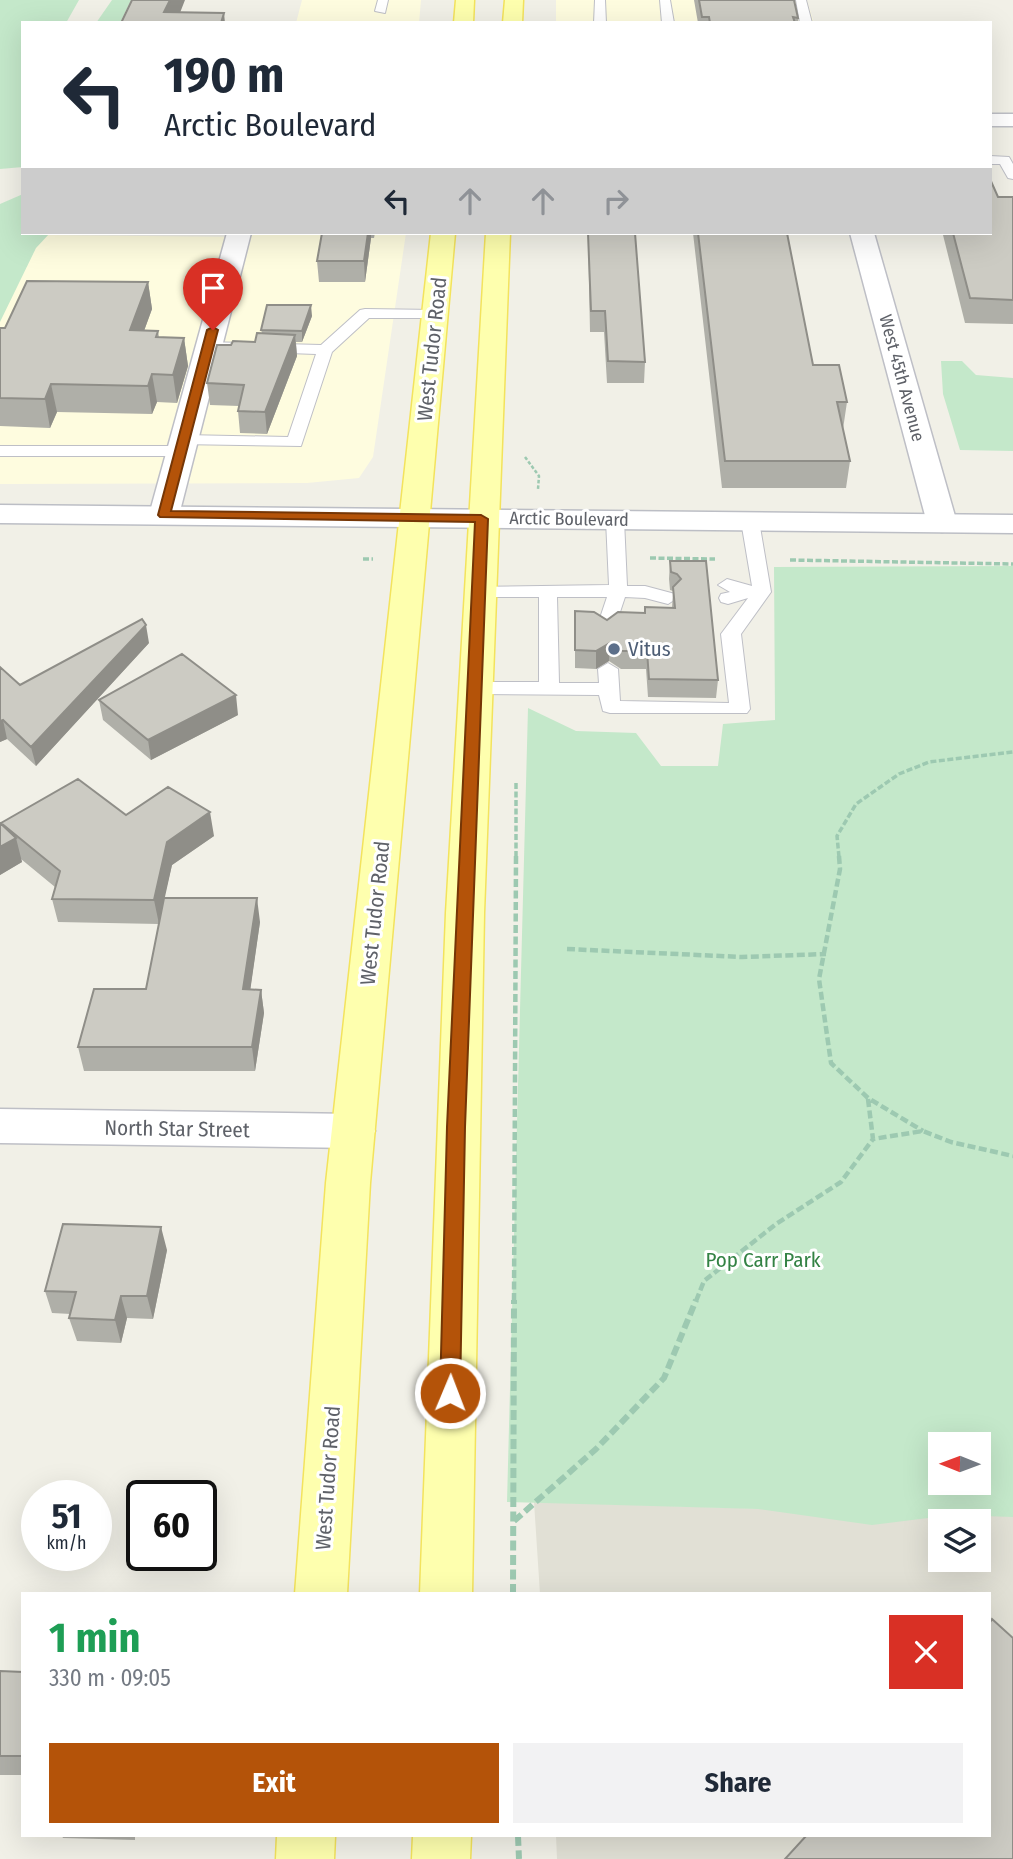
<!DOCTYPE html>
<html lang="en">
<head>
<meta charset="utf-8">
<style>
  body { margin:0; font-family:"Fira Sans Condensed",sans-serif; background:#f2f2f3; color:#1f2937; height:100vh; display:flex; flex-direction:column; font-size:26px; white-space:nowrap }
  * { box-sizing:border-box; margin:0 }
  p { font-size:23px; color:#747a83 }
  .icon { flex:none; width:38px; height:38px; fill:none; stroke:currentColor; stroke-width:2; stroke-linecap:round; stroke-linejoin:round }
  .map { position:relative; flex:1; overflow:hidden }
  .details { position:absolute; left:21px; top:1592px; width:970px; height:245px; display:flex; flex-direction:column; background:#fff; border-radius:0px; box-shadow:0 7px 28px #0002 }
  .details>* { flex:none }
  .banner { position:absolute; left:21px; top:21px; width:971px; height:214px; border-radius:0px; box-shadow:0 7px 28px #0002; background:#fff; color:#1f2937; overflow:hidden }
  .needle { width:46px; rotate:271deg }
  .fabs { position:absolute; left:928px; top:1432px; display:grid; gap:14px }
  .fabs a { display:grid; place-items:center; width:63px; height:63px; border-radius:0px; background:#fff; box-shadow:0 7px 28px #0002; font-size:35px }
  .speed { position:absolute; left:21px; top:1480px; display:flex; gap:14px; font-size:35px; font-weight:700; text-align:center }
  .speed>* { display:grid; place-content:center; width:91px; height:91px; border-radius:50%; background:#fff; box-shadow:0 7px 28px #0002; line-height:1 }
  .speed small { font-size:18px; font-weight:400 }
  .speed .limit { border:4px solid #111; border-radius:10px; background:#fff; color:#111 }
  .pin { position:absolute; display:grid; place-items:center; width:60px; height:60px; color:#fff; margin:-72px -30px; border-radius:50% 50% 50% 0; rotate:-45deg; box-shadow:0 0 7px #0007 }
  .pin .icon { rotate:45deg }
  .me { position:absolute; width:77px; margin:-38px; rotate:1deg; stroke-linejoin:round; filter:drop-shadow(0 0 5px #0008) }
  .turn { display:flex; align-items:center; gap:24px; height:147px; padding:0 28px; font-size:32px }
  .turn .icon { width:91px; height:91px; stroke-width:2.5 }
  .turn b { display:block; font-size:49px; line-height:60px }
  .lanes { display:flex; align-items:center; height:66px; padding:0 28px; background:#0003; justify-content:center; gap:35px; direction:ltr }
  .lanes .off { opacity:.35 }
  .round { display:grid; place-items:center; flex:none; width:74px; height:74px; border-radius:0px; background:#f2f2f3 }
  .head { display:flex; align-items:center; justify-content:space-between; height:119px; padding:0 28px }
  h1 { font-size:42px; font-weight:700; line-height:52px; color:#1e9e55 }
  .primary-button { display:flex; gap:14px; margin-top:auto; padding:14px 28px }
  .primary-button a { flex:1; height:80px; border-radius:0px; background:#b45309; color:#fff; font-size:28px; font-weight:700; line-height:80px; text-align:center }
  .primary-button a+a { background:#f2f2f3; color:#1f2937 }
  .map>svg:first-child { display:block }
  .commercial { fill:#fefcdf }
  .education { fill:#e1e0d5; fill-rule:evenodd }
  .green { fill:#c4e8ca; fill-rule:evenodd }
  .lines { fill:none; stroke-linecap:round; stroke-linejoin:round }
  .service-casing { stroke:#bebfc6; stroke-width:2 }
  .minor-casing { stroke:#bebfc6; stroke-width:3 }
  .secondary-casing { stroke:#bcbec5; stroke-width:3 }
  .primary-casing { stroke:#f3e35d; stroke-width:3 }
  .path-far3 { stroke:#9dc9b1; stroke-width:2.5; stroke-dasharray:3.5 2; stroke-linecap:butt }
  .path-far2 { stroke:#9dc9b1; stroke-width:3.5; stroke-dasharray:6 2.5; stroke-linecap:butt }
  .path-far1 { stroke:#9dc9b1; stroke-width:4.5; stroke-dasharray:8 3.5; stroke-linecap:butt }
  .path { stroke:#9dc9b1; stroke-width:6; stroke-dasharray:10 4.5; stroke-linecap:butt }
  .service { fill:#fff; fill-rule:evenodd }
  .minor { fill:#fff; fill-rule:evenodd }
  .secondary { fill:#fff; fill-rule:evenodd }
  .primary { fill:#feffae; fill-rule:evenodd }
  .wall { fill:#afafa8 }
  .shaded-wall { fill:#8f8e88 }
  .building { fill:#cccbc3; stroke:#8f8e88; stroke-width:2 }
  .route { fill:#b45309; stroke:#753606; stroke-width:2 }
  .service-dot { fill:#5c6f8a; stroke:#fff; stroke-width:2.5 }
  .labels { text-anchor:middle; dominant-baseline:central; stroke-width:6; stroke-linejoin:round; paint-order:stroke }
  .far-street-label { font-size:18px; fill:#5e6168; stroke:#fff }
  .street-label { font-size:21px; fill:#5e6168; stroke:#fff }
  .service-label { font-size:21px; fill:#4e5e75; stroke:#fff; text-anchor:start }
  .park-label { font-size:21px; fill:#338244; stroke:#fff }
</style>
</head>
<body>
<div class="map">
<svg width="1013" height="1859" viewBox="0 0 1013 1859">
  <rect width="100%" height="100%" fill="#f1f0e7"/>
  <path class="commercial" d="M302 0H421L419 23H296Z
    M556 0H807L814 23H556Z
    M248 233H406L373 457 359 478 307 483 0 484V307L36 235 247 237Z"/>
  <path class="education" d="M534 1502 1013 1516V1859H557L556 1836H989V1594H540ZM940 1521H978V1559H940Z"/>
  <path class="green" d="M0 0H79L66 23H23V167L0 169Z
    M112 0H131L120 23H96Z
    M23 194V233H77H50L36 248 0 322V204Z
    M941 361H962L976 375 1013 378V451L960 450 943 394Z
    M1013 566V1517L952 1515 872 1525 758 1509 507 1502 528 708 576 731 636 733 661 766H718L723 724 775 720 774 567ZM940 1444H978V1482H940Z"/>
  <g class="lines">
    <defs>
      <path id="service" d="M378 0H388L385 13 375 11Z
        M595 0H605L606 23H594Z
        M660 0H670L674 23H662Z
        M796 0H806L812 23H800Z
        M990 156 1009 157 1013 164V179L1008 178 1000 164H990Z
        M365 309 435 310 442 314 435 318H369L332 352 301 446 178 444 176 440 178 436 184 435 288 437 316 354 209 350 201 345 204 342 321 345 360 310Z
        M0 446H181L189 451 181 456H0Z
        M615 515 624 520 627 586H645L675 594 677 598 668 604 645 598 625 597 614 630 605 636 596 630 607 597H557L559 683H599L598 669 608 663 618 669 620 701 729 703 721 634 748 598 728 604 721 602 719 598 721 594 730 592 718 585 727 579 752 586 741 521 750 516 759 521 771 592 741 634 750 709 747 713H610L603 711 599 695 474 694 467 692 464 688 467 684 474 682H539V597H478L469 591 471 587 609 585 606 520Z"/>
      <path id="minor" d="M990 114H1013V126H990Z
        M227 233H251L179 515 174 521 164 524 154 521 149 515Z
        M850 233H874L957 523 953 529 942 532 931 529 927 523Z
        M0 1109 354 1114 369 1119 375 1131 369 1143 354 1148 0 1143Z"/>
      <path id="secondary" d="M0 505 1013 515V533L0 523Z"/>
      <path id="primary" d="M456 0H474L473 23H454Z
        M505 0H523L522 23H503Z
        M431 233H455L370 1183 347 1594H295L326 1183Z
        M486 233H510L484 913 472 1594H420L446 913Z
        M277 1836H335L334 1859H276Z
        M413 1836H471L470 1859H412Z"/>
    </defs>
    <use href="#service" class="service-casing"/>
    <use href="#minor" class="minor-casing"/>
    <use href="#secondary" class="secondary-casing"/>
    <use href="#primary" class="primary-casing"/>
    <path class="path-far3" d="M525 457 539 476 538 489"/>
    <path class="path-far2" d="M650 558 715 559
      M363 559H373
      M790 560 1013 564
      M516 857V782
      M839 857 837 836 856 804 899 774 929 762 1013 752"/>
    <path class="path-far1" d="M839 856 840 869 819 979 831 1063 868 1098 923 1131
      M567 949 742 957 826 954
      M868 1099 873 1139 923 1131 951 1142 1013 1156
      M514 1301 516 856
      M696 1301 704 1281 776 1224 841 1182 873 1139"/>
    <path class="path" d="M514 1521 596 1449 664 1378 696 1300
      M513 1594 514 1300
      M518 1836 519 1859"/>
    <use href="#service" class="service"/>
    <use href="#minor" class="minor"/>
    <use href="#secondary" class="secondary"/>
    <use href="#primary" class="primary"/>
  </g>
  <path class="wall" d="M694 0H794L798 18V23H698Z
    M998 197H1013V324L965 323 943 235H924L923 233H990Z
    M322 233H375L374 238H371L365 282H319L317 261Z
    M588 233 645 362 644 383H607L604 332H590Z
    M693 233H787L813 365 847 402 843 429 850 461 846 488H722Z
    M148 282 152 309 144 331H158L159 337 184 338 188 366 177 403 157 402 152 414 57 412 50 428 0 426V328H5Z
    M312 316 302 342H296L297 356 267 434 240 433 238 411 239 406 210 405 207 383 231 345 255 342 262 333 261 330Z
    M670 561H706L718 680 716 698 648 697 646 669H621L609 661 596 669 575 668V611L607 620 645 613V607L672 608 673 591 670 590 669 579Z
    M149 643 36 766 7 739 0 742V667L20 685Z
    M99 700 238 715 151 760 103 720Z
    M126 815 214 836 172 865 164 898 260 922 250 990H261L264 1013 255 1071H84L78 1047 146 989 159 924 58 922 52 899 55 887 21 859 22 862 0 875V823Z
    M167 1250 153 1319 127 1318 121 1343 77 1341 69 1318 71 1314 52 1313 45 1291Z
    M0 1671 23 1672V1775H0Z
    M62 1836H135V1840L63 1838Z"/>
  <path class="shaded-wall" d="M170 0H185L176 23 164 12Z
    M224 13 225 23H221Z
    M368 233H371V238L365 282 364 261Z
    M148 282 152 309 134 358 130 330Z
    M311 305 312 316 302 342V331Z
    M295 335 297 356 267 434 265 412Z
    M184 338 188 366 177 403 173 375Z
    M152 374 157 402 152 414 148 386Z
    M51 384 57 412 50 428 45 399Z
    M146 625 149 643 36 766 31 747Z
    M610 643 609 661 596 669V651Z
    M236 695 238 715 151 760 148 740Z
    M3 720 7 739 0 742V721Z
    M210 812 214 836 172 865 159 924 154 900 167 842Z
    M16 838 22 862 0 875V847Z
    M257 898 260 922 247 1013 243 989Z
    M261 990 264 1013 255 1071 252 1047Z
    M161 1227 167 1250 153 1319 147 1296Z
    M121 1296 127 1318 121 1343 115 1320Z"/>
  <path class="building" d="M132 0H170L164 12 224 13 221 23H121Z
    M699 0H794L798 18 793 17 795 23H710L709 17H702Z
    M990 179 998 197H1013V300L970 298 953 233H990Z
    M322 233H368L364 261H317Z
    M588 233H635L645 362 608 361 605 311H591Z
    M698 233H787L813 365H839L847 402H837L850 461H725Z
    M27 281 148 282 130 330 158 331 156 337 184 338 173 375 152 374 148 386 51 384 45 399 0 398V328H5Z
    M267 305H311L302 331 261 330Z
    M257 333 295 335 265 412 238 411 244 385 207 383 217 345H231L233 341 255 342Z
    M670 561H706L718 680 649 679 647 651H622L610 643 596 651 575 650V611L594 612 607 620 618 612 645 613V607L675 608 673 587 681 579 677 574 671 572Z
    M142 619 146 625 31 747 3 720 0 721V667L20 685Z
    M182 654 236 695 148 740 99 700Z
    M78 779 126 815 168 787 210 812 167 842 154 900 52 899 60 871 1 823Z
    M0 823 16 838 0 847Z
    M164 898H257L243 989 261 990 252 1047H78L94 989H146Z
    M63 1224 161 1227 147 1296H121L115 1320 69 1318 76 1292 45 1291Z
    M992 1619 1013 1638V1859H785L806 1836H989V1624Z
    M0 1671 23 1672V1756H0Z"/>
  <path class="route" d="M213 327 218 330 171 511 481 515 488 519 465 1127 460 1393 457 1399 450 1402 442 1399 440 1393 447 1127 475 522 160 517 158 515 207 330Z"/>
  <circle class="service-dot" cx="614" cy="649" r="7"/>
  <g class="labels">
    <g class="far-street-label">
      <text transform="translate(902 378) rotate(75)">West 45th Avenue</text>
      <text transform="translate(569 519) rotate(1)">Arctic Boulevard</text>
    </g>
    <g class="street-label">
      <text transform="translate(432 349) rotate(-84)">West Tudor Road</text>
      <text transform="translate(375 913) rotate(-84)">West Tudor Road</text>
      <text transform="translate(177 1129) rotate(1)">North Star Street</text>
      <text transform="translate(328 1478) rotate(-86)">West Tudor Road</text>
    </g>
    <g class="service-label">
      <text x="628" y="649">Vitus</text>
    </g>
    <g class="park-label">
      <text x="763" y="1260">Pop Carr Park</text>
    </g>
  </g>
</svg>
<div class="fabs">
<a><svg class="needle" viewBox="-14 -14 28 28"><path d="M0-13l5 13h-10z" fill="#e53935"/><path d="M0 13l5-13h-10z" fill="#747a83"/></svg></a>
<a><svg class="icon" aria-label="layers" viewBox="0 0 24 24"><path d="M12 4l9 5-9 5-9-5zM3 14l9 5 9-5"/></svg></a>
</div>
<div class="speed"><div>51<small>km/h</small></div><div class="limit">60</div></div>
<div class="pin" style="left:213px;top:330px;background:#d93025"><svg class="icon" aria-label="arrive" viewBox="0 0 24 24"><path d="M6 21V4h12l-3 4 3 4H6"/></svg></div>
<svg class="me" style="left:450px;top:1393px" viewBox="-20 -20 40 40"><circle r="17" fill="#b45309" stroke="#fff" stroke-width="3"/><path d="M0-11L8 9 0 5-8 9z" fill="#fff"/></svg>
<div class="banner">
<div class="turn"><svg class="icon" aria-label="left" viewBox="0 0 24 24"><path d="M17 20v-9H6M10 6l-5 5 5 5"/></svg><div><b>190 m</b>Arctic Boulevard</div></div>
<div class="lanes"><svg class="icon" aria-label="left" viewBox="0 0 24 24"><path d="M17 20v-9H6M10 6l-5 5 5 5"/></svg><svg class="icon off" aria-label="ahead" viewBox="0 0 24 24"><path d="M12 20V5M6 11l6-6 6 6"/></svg><svg class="icon off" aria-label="ahead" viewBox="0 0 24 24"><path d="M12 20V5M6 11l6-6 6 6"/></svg><svg class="icon off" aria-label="right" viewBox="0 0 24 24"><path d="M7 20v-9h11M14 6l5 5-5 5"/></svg></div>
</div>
<section class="details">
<div class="head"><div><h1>1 min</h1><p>330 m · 09:05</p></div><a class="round" style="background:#d93025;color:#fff"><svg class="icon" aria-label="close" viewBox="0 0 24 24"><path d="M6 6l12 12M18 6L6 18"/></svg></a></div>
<div class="primary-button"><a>Exit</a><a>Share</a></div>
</section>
</div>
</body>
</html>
